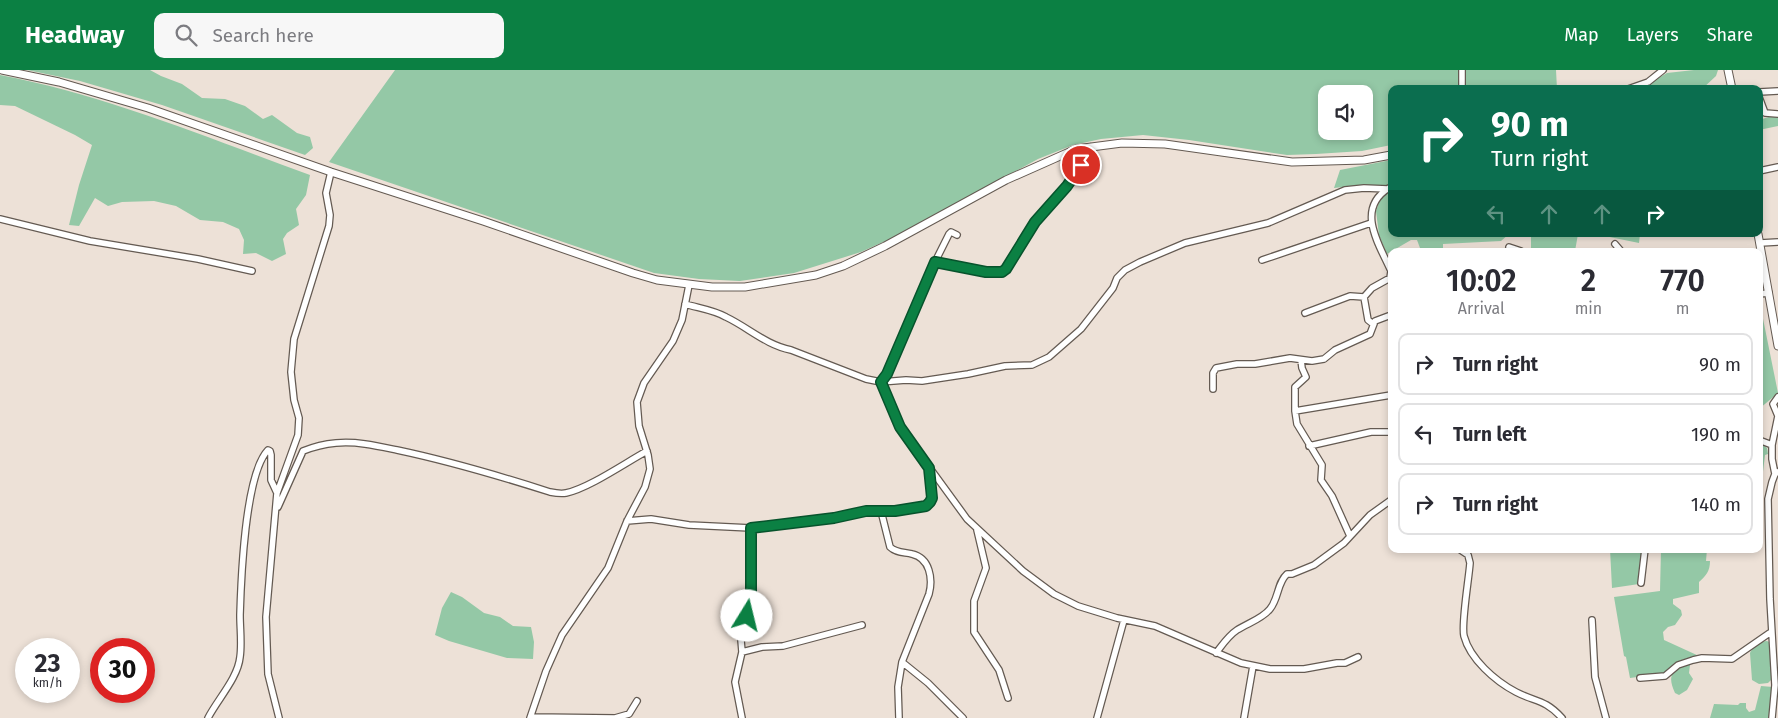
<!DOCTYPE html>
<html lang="en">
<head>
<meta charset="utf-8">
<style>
  body { margin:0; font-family:"Fira Sans",sans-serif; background:#f7f7f7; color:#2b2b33; height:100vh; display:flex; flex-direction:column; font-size:19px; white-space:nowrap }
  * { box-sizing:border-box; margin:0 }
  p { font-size:16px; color:#7c7c81 }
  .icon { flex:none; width:28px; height:28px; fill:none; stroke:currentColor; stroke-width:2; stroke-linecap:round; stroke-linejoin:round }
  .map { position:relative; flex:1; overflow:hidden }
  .details { position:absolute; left:1388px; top:178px; width:375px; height:305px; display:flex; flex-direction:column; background:#fff; border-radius:10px; box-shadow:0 2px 8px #0003 }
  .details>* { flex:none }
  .banner { position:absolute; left:1388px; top:15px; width:375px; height:152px; border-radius:10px; box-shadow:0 2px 8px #0003; background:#0b6e4f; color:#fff; overflow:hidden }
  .tools { position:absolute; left:1318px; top:15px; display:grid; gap:10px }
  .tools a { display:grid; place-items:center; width:55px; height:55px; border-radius:10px; background:#fff; box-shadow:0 2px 8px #0003; font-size:25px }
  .speed { position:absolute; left:15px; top:568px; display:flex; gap:10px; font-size:25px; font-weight:700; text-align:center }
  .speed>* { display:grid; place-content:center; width:65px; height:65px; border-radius:50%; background:#fff; box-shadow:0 2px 8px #0003; line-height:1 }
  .speed small { font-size:12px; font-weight:400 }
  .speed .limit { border:8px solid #d22; background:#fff; color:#111 }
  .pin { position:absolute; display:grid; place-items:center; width:42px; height:42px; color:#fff; margin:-21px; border:2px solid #fff; border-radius:50%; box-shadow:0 1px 5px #0007 }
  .me { position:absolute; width:55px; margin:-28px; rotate:9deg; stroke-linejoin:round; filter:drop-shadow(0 0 4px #0008) }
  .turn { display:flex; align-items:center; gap:18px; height:105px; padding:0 20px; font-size:22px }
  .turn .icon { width:65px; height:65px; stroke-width:2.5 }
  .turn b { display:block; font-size:35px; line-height:42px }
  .lanes { display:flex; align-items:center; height:48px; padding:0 20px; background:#0003; justify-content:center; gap:25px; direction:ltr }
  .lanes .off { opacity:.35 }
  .eta { display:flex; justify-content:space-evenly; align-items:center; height:85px; text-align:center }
  .eta b { font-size:30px; font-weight:600; line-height:35px }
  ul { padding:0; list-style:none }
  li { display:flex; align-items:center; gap:15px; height:62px; margin:0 10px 8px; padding:0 10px; border:2px solid #e1e1e2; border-radius:10px }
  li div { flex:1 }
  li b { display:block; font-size:19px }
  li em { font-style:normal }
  header { display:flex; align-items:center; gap:30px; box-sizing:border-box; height:70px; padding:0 25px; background:#0b8043; color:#fff }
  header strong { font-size:24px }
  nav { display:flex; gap:28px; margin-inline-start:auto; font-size:18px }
  .search { width:350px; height:45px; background:#f7f7f7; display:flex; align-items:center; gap:12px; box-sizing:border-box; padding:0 18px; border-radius:10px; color:#7c7c81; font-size:19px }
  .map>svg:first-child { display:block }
  .green { fill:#94c8a6; fill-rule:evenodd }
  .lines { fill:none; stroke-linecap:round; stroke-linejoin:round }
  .minor-casing { stroke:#645a52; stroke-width:8 }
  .tertiary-casing { stroke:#645a52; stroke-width:9 }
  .minor { stroke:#fff; stroke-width:5.5 }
  .tertiary { stroke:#fff; stroke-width:7 }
  .route-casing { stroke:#07532c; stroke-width:12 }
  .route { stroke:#0b8043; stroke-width:9 }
</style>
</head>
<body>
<header>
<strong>Headway</strong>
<div class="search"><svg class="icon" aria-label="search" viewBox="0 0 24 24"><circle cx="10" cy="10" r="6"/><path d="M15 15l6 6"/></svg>Search here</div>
<nav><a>Map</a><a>Layers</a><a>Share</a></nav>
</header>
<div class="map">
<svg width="1778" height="648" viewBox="0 0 1778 648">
  <rect width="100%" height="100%" fill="#ede1d7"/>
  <path class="green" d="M27 0H150L161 6 182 14 202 28 225 29 245 36 263 49 272 45 297 63 310 67 313 78 305 85 162 35 80 11Z
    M395 0H1459V19H1391V75L1362 81 1316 84 1287 85 1189 70 1143 65 1101 69 1073 75 1038 89 892 168 861 182 794 203 740 211 699 209 654 203 329 92ZM1326 24H1364V61H1326Z
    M1466 0H1556L1557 19H1465Z
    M1694 0H1718L1716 6 1702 19H1636L1643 17 1667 3Z
    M0 5C106 25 208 68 310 105L306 125 296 139 299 155 287 163 283 169 286 184 272 191 256 183 243 184 244 170 239 159 223 152 200 150 176 136 154 131 122 132 108 136 95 128 79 156 69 155 79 115 92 75 75 65 15 36 0 35Z
    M1775 45 1778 46V56L1759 60V50Z
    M1391 90V164H1509L1501 171 1443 174V181H1419L1420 178 1417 170H1411L1387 184 1379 165 1376 141 1385 116 1362 115 1334 118 1340 100Z
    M1527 164H1578L1575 181 1531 178V165Z
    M1595 164H1640L1639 173Z
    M1759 229 1778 323 1759 339Z
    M1759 372 1767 378 1768 384 1765 385 1762 410V441L1760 442 1759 441Z
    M1610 479H1643L1639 514 1612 518Z
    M1661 479H1707L1706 491H1710C1710 501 1706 506 1699 512V523L1673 529V534L1681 540 1682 545 1675 555 1668 557 1663 562 1664 570 1699 586 1666 603 1630 608 1626 587 1624 586 1614 527 1660 521Z
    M451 522 462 527 484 543 500 547 513 556 531 557 534 572 533 589 507 588 449 571 435 565 442 538Z
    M1767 571 1769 572 1772 609 1768 613 1759 614 1752 610 1750 583C1752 578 1761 571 1767 571Z
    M1685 595H1690L1689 603 1693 609 1687 620 1679 625 1675 623C1668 607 1670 602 1685 595Z
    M1761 616 1773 617 1769 648H1710L1714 634 1738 635 1740 633H1746V638L1749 642 1755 640Z"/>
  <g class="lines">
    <defs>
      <path id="minor" d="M1462 19V0
        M1628 19 1648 12 1663 0
        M1759 22 1778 21
        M1759 27 1765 43 1778 44
        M1759 101 1778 97
        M0 149 90 171 198 189 252 201
        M957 165 951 162 949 164 935 192 986 202H1002L1006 199 1035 152 1067 116 1091 77
        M1760 173 1778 172
        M1615 174 1621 181
        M1509 177 1521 181
        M1262 190 1371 153
        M1759 224 1769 223
        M1364 227 1368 250 1373 254
        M685 234C698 238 714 240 726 247 749 258 766 275 791 280L866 309 881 312 906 310 922 311 968 304 1005 296 1032 295 1049 287 1081 259 1113 218 1117 208 1125 200 1140 192 1185 173 1268 153 1345 120 1364 118 1388 119
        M1305 243 1350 226 1364 227 1372 218 1390 208 1391 201C1379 174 1355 139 1389 118
        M1301 290 1302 298 1306 307 1295 317V341L1297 354 1322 395 1321 410 1332 426 1350 466
        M881 312 900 357 967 449 1023 501 1054 524 1078 536 1117 548 1155 556 1241 593 1270 599H1304L1337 593H1345L1358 587
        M881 312 887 304 935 192
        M1213 319V303L1216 298 1237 294H1255L1290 288 1312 291 1324 289 1335 280 1370 264 1375 251 1391 245
        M1295 341 1391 325
        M1759 370 1772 375V389L1775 404
        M1772 375 1778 346 1773 334 1778 327
        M1309 376 1371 362H1391
        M278 437 303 381C313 377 325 374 336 373 357 371 378 376 397 380 449 391 500 406 550 422 555 423 561 424 566 423 589 418 625 393 647 381
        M881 441 890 477C896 483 904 482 912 484 930 488 933 509 929 524L902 592 928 613 963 648
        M627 451 651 449 689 455 751 458 833 448 866 441H895L926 436 930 432 932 428 930 400
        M977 460 986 498 974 531V562L999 600 1008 628
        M1459 479 1468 485 1470 493C1469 508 1461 554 1464 566 1470 589 1495 611 1516 622 1535 632 1545 629 1562 648
        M1641 513 1645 479
        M1592 550 1595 607 1606 648
        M742 582 762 577 783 576 862 555
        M1216 583C1223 574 1228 566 1237 560 1248 553 1262 549 1270 539 1279 528 1277 513 1287 504H1292L1314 495 1344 473 1370 445 1391 430
        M1640 608 1665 606 1678 595 1693 590 1702 588 1732 589 1771 562
        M531 647 615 648 629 644 637 631
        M208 648C217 630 238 608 240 587 242 574 240 559 240 545 241 511 245 404 268 380L270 381 271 385V410L277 423
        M279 648 268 604 266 547 277 423 298 365 299 348 294 330 291 302 294 269 329 156 330 145 326 123 331 102
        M530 648 546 601 562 565 608 498 627 451 645 417 650 399 648 385 639 356 637 332 644 313 673 271 682 250 689 215
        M742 648 735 612 742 582 741 570 751 533V458
        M899 648 898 617 902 592
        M1097 648 1124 550
        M1244 648 1253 596
        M1772 648 1775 615 1770 529 1768 429 1772 412 1775 404 1778 402"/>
      <path id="tertiary" d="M2 0 59 12 148 38 331 102 483 151 633 203 657 210 712 217H745L816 205 843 196 885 176 1006 110 1076 79 1122 73 1165 74 1292 92 1364 90 1391 85
        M1728 0 1732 19
        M1758 164 1778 276"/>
    </defs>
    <use href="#minor" class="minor-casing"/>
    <use href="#tertiary" class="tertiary-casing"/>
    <use href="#minor" class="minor"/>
    <use href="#tertiary" class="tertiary"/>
  </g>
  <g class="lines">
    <defs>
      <path id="route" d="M747 546 751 533V458L834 448 866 441H895L926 436 930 432 932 428 929 398 900 357 881 312 887 304 935 192 986 202H1002L1006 199 1035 152 1067 116 1081 95"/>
    </defs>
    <use href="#route" class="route-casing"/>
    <use href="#route" class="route"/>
  </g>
</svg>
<div class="tools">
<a><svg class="icon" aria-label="sound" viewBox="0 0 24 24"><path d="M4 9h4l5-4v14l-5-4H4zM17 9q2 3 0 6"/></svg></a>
</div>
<div class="speed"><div>23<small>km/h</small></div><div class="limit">30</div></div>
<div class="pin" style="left:1081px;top:95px;background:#d93025"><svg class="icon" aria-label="arrive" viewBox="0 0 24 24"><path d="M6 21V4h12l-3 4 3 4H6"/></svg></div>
<svg class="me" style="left:747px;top:546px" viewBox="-20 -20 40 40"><circle r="19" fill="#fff"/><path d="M0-13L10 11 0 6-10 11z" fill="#0b8043"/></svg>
<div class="banner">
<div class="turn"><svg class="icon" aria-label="right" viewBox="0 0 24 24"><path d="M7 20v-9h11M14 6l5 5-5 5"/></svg><div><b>90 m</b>Turn right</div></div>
<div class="lanes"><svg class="icon off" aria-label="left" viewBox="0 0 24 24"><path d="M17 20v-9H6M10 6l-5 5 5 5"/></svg><svg class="icon off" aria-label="ahead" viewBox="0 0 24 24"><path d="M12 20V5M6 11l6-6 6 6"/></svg><svg class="icon off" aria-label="ahead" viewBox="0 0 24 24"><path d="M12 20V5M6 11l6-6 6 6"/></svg><svg class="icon" aria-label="right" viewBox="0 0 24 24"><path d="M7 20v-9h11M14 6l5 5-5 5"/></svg></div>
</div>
<section class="details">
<div class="eta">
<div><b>10:02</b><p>Arrival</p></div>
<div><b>2</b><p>min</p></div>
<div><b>770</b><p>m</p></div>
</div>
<ul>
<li><svg class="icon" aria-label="right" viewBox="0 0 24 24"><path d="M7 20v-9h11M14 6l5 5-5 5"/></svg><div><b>Turn right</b></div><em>90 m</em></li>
<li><svg class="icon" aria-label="left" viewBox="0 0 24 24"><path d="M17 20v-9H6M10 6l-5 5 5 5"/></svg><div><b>Turn left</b></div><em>190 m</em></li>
<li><svg class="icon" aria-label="right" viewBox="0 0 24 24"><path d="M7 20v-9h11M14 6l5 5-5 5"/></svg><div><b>Turn right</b></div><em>140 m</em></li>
</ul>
</section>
</div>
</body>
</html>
